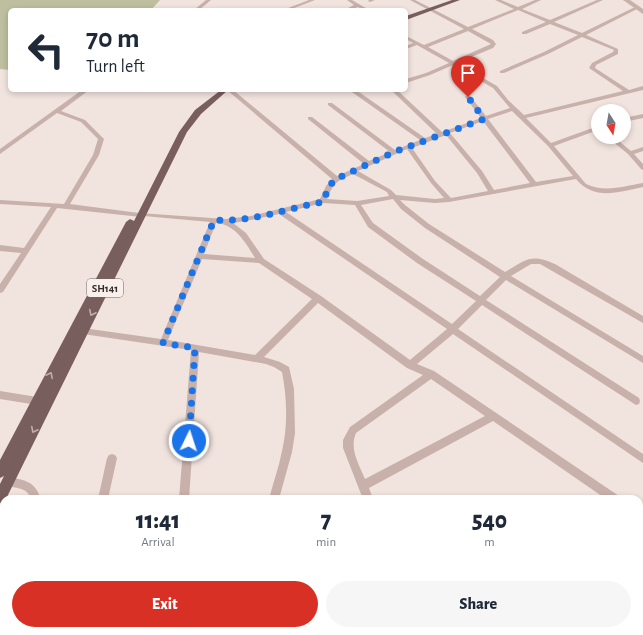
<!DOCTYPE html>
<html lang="en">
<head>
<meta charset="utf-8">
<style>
  body { margin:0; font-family:"Alegreya Sans",sans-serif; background:#f6f6f7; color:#1f2937; height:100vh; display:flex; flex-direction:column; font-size:15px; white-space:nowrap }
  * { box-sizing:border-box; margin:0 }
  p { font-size:13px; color:#747a83 }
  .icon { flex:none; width:22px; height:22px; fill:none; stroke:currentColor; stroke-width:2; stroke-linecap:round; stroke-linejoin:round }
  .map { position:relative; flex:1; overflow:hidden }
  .side { position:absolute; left:0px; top:495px; width:643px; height:140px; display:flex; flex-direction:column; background:#fff; border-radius:12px 12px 0 0; box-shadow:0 2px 6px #0003 }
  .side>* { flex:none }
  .top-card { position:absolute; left:8px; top:8px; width:400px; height:84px; border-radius:6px; box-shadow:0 2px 6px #0003; background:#fff; color:#1f2937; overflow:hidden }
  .needle { width:26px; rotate:169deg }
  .tools { position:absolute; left:591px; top:104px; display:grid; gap:8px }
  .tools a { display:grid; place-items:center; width:40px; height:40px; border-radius:50%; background:#fff; box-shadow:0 2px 6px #0003; font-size:20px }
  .pin { position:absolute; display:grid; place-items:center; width:34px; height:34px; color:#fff; margin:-41px -17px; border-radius:50% 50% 50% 0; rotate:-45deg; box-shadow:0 0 4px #0007 }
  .pin .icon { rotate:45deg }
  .me { position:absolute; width:44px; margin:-22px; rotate:4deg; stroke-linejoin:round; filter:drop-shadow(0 0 3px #0008) }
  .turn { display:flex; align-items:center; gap:14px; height:84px; padding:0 12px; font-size:18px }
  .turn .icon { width:52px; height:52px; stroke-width:2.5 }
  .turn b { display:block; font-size:28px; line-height:34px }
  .eta { display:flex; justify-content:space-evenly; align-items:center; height:68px; text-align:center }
  .eta b { font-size:24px; font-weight:800; line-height:28px }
  .cta { display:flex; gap:8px; margin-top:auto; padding:8px 12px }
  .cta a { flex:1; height:46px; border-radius:24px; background:#d93025; color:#fff; font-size:16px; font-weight:800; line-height:46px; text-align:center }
  .cta a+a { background:#f6f6f7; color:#1f2937 }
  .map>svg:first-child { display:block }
  .green { fill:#bdbf9f }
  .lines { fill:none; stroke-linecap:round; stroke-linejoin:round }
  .minor { fill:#c9b1ab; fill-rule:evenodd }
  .tertiary { fill:#c9b1ab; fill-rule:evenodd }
  .primary { fill:#785e5c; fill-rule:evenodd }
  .oneway { stroke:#bfaeab }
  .route { stroke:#1a73e8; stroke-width:7; stroke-dasharray:0 12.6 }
  .labels { text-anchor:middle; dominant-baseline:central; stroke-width:4; stroke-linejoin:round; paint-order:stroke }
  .shield { fill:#f9efeb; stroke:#716564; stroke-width:1 }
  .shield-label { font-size:11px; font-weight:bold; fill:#372a2a }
</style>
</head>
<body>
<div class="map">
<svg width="643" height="635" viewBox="0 0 643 635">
  <rect width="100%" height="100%" fill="#f1e3de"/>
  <path class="green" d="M0 0H160L151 10H10V70L0 69Z"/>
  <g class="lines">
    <path class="minor" d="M206 0H211L199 10H194Z
      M309 0H315L289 10H283Z
      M347 0H352L369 10H364L358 7 350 10H344L354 5Z
      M369 0H375L370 2 368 1Z
      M410 0H415L468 27 514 9 495 0H501L518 7 535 0H541L522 9 550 20 597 0H603L554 22 582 33 635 7 639 8 586 35 618 49V54L596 65 595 68 629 90 643 86V90L526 118 551 143 598 126V130L554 146 586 184C605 193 624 186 643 183V187C619 192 594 201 576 179L449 202 435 203 400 200 405 205 429 224 505 272C526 260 530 253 555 264L643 316V323L540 264H531L511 276 643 356V363L506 280 486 300 639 398 640 401 639 404 636 405 482 305 458 329 643 454V463L453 334 417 364 434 371 619 496 620 499H606L493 421 369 488 373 499H363L343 448V440L350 427 423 375 407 368 318 303 264 357 280 362 289 367 294 389 295 433 292 452 279 499H269C273 483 279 467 282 451 288 426 287 397 282 372L274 367 266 364 199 352 189 499H179L191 350 83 334 80 333 79 331 80 329 83 328 161 339 210 222 144 216 141 217 57 208 3 292 0 293V284L21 253 0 251V245L24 248 51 207 0 204V200L64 204 93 155 98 139 81 122 57 113 0 154V149L82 90H89L61 111 85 120 104 139 99 155 70 204 139 213 226 219 251 216 320 199 326 186 332 179 227 90H233L337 176 364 164 308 119V117H312L369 161 390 152 328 105V103H332L395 150 420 140 349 90H356L425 138 437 134 391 90H397L442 132 481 118 465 97 466 96H470L486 116 510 108 493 88 453 65 430 75 406 83V79L426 73 449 63 417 45 406 49V46L413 43 406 39V36L424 45 464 29ZM518 10 546 22 522 32V34H526L550 24 578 35 544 52 500 71V73H504L548 54 582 37 614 50 613 52 592 63 589 68 623 91 524 115 508 100 497 86 457 63 493 48 496 44 493 40 472 29ZM468 31 491 44 453 61 428 47ZM512 111 548 146 573 176 536 182 488 119ZM483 121 530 183 494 190 482 171 450 133ZM446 135 477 173 488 191 451 198 435 181 412 148ZM407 149 431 183 444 198 435 199 396 195 391 190 358 171ZM353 174 387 192 389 196 357 201 327 199C334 182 337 181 353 174ZM393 199 401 209 425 228 500 277 480 296 423 259 373 223 361 205ZM323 203 355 205 368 227 417 263 476 301 452 324 286 212ZM279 214 447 329 410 360 321 296 264 259 246 233 233 223 251 220ZM216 223C235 224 246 243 255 258L204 254ZM202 259 259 263 312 299 255 355 168 340ZM431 379 485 416 365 479C359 464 349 449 356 433Z
      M643 114V118L624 122V118Z
      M607 137H614L631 151 643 147V151L634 154 643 164V170L641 169 628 154Z
      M0 391 37 397 40 398 41 401 40 404 37 405 0 399Z
      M112 454 115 455 117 458 108 499H98L107 458 109 455Z
      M8 477C25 480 35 481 41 499H31C27 486 15 489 5 485L3 482 5 479Z
      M4 577V595L0 597V578Z
      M74 631H86V635H74Z
      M165 631H177V635H165Z
      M258 631H270V635H258Z
      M368 631H392L390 635H366Z
      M607 631H619L621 635H609Z"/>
    <path class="tertiary" d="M623 0H630L643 9V14Z"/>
    <path class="primary" d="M452 0H460L406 20V16Z
      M221 90H228L201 114 187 132 6 499 0 503V484L4 476 0 478V460L126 222 130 219 134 221 179 132 195 110Z"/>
  </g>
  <defs><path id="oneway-chevron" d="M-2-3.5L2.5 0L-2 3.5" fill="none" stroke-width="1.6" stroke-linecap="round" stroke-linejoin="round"/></defs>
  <g class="oneway">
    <use href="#oneway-chevron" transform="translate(92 313) rotate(117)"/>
    <use href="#oneway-chevron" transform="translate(50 375) rotate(-63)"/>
    <use href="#oneway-chevron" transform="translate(34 430) rotate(117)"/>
  </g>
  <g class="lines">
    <path class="route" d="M189 441 195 348 163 343 214 220C251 223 287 208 323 202L329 186 336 179 394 152 484 119 468 97"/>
  </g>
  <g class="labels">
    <rect class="shield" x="87" y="279" width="36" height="18" rx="3"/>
    <g class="shield-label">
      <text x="105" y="288">SH141</text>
    </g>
  </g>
</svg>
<div class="tools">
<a><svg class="needle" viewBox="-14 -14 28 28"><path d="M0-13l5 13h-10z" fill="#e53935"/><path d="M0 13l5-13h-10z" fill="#747a83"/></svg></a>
</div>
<div class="pin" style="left:468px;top:97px;background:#d93025"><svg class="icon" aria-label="arrive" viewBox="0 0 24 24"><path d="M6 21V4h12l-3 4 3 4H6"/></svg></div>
<svg class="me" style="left:189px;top:441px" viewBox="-20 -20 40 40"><circle r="17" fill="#1a73e8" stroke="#fff" stroke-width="3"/><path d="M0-11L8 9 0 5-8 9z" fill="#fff"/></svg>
<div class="top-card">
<div class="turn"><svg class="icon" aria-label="left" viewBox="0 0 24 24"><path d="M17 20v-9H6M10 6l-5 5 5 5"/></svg><div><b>70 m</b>Turn left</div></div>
</div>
<section class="side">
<div class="eta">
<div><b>11:41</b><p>Arrival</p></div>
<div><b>7</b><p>min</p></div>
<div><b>540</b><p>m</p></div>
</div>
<div class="cta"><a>Exit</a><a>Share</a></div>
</section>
</div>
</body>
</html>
